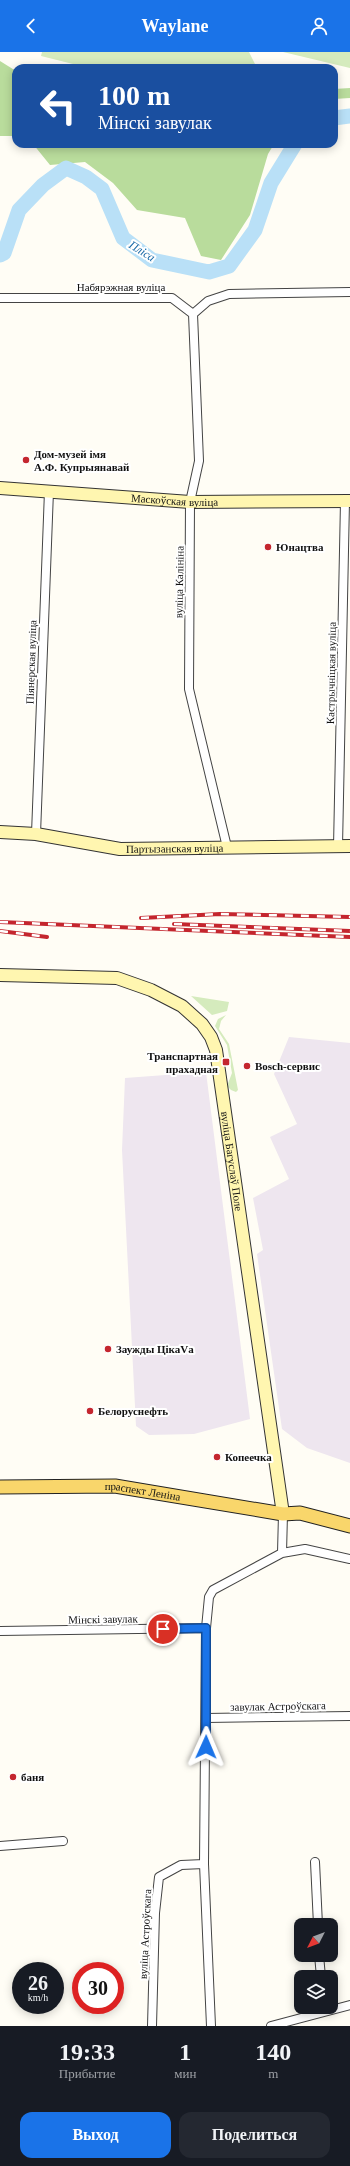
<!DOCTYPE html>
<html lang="ru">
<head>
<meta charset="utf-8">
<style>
  body { margin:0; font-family:Georgia,serif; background:#242831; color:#f1f3f6; height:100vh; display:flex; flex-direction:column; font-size:15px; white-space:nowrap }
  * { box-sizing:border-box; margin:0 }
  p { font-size:13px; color:#9ea1a6 }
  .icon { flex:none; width:22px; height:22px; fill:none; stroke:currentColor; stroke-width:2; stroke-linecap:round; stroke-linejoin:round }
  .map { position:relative; height:1974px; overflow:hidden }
  .sheet { display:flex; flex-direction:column; background:#171b24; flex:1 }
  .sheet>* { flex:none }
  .hud { position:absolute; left:12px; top:12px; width:326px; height:84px; border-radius:12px; box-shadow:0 2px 10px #0003; background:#1a4fa0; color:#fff; overflow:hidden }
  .needle { width:26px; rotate:228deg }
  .buttons { position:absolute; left:294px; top:1866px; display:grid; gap:8px }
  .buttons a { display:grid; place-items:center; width:44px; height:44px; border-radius:8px; background:#171b24; box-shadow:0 2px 10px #0003; font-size:20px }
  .speed { position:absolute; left:12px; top:1910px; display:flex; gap:8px; font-size:20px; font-weight:700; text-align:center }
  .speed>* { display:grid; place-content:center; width:52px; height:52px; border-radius:50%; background:#171b24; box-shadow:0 2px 10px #0003; line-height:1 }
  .speed small { font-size:10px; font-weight:400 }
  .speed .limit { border:6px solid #d22; background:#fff; color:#111 }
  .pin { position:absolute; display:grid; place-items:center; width:34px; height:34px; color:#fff; margin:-17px; border:2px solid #fff; border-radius:50%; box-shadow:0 1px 4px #0007 }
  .me { position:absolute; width:44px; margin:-22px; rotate:1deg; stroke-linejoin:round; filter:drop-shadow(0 0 3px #0008) }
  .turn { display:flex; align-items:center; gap:14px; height:84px; padding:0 20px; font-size:18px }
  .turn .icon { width:52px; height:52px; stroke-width:2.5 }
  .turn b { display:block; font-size:28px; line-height:34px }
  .eta { display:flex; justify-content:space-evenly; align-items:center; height:68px; text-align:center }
  .eta b { font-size:24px; font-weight:600; line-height:28px }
  .primary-button { display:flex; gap:8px; margin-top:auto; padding:8px 20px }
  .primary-button a { flex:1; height:46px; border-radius:12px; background:#1a73e8; color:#fff; font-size:16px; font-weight:600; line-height:46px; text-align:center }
  .primary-button a+a { background:#242831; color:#f1f3f6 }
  header { display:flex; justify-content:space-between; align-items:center; height:52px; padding:0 20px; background:#1a73e8; color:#fff; font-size:18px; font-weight:600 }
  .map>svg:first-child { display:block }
  .industrial { fill:#eee6ef }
  .green { fill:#d5ebbd }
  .forest { fill:#b9dc9c }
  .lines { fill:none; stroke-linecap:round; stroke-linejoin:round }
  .river { stroke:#b9e0f7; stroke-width:15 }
  .street-casing { stroke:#444; stroke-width:10 }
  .secondary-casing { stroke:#333; stroke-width:14 }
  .primary-casing { stroke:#222; stroke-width:15 }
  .street { stroke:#fff; stroke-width:8 }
  .secondary { stroke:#fff6b0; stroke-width:12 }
  .primary { stroke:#f9d66b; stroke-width:13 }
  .rail-casing { stroke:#c4262e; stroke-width:4 }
  .rail { stroke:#fff; stroke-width:2.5; stroke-dasharray:8; stroke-linecap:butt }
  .route-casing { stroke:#114b97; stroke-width:10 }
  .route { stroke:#1a73e8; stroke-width:7 }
  .poi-dot { fill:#c4262e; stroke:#fff; stroke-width:1.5 }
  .labels { text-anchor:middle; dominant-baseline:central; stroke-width:4; stroke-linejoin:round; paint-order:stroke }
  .street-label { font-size:11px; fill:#111; stroke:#fff }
  .poi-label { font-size:11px; font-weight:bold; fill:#111; stroke:#fff; text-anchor:start }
  .water-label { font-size:12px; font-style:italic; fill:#1768a6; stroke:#fff }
</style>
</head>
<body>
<header><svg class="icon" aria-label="back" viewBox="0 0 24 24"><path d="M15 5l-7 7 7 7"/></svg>Waylane<svg class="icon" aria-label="person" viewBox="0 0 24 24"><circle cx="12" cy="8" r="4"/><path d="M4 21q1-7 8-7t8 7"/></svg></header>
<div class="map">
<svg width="350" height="1974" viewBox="0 0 350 1974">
  <rect width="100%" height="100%" fill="#fffdf5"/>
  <path class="industrial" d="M289 985 350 991V1411L307 1396 282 1377 257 1202 263 1198 253 1146 289 1127 270 1085 297 1072 274 1022Z
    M206 1020 250 1367 194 1382 149 1383 136 1374 122 1098 125 1026Z"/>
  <path class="green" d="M42 0H249L257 16H89L41 4Z
    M283 0H350V16Z
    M191 944 229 950 227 959 212 963Z
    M226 963 221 969 219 977 229 992 238 1038 236 1040 231 1038 227 1034 232 1021 227 993 215 974 218 967Z"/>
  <path class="forest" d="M0 9 16 19V84H0Z
    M350 36V46L334 47V37Z
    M33 92H274L268 102 250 163 221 208 201 204 185 166 137 158 113 131 85 110 50 113Z"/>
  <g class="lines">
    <path class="river" d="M334 66 350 64
      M0 203 4 201 19 158 43 133 66 116 86 125 102 137 123 186 152 208 209 220 229 214 255 178 271 131 295 92"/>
    <defs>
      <path id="street" d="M0 246H172L193 262 208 249 229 242 350 240
        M193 262 199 409 190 450 189 637 227 795
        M36 782 49 439
        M338 795 345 449
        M282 1501 305 1497 350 1507
        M0 1579 206 1576
        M206 1666 350 1664
        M0 1794 63 1789
        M315 1810 318 1873
        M204 1812 211 1974
        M319 1903 321 1925
        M152 1974 155 1861 159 1825 181 1813 204 1812 206 1576 209 1545 213 1538 282 1501 283 1462
        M271 1974 350 1953"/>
      <g id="secondary">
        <path id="s1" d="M0 436 190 450 350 449"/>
        <path id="s2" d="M0 780 36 782 120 797 350 794"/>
        <path id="s3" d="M0 923 117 926 151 938 182 954 202 972 211 985 216 998 283 1462"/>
      </g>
      <g id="primary">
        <path id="s4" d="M0 1435 115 1434 283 1462 300 1461 350 1474"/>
      </g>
    </defs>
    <use href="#street" class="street-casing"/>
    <use href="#secondary" class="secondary-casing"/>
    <use href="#primary" class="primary-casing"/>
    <use href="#street" class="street"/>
    <use href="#secondary" class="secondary"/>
    <use href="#primary" class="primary"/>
    <defs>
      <path id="rail" d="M141 866 220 862 350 865
        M0 870 350 885
        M174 872 350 879
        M0 879 47 885"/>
    </defs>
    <use href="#rail" class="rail-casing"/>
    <use href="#rail" class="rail"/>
  </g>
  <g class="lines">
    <defs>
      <path id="route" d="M163 1577 206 1576V1695"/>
    </defs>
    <use href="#route" class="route-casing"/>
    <use href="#route" class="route"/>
  </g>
  <g class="poi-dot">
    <circle cx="26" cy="408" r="4"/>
    <circle cx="268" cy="495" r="4"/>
    <rect x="222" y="1006" width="8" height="8" rx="2"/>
    <circle cx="247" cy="1014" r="4"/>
    <circle cx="108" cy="1297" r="4"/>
    <circle cx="90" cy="1359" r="4"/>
    <circle cx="217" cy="1405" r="4"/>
    <circle cx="13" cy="1725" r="4"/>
  </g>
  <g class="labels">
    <g class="street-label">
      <text x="121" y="235">Набярэжная вуліца</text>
      <text stroke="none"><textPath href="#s1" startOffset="175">Маскоўская вуліца</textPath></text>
      <text transform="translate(179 530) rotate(-89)">вуліца Калініна</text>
      <text transform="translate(31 610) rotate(-88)">Піянерская вуліца</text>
      <text transform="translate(331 621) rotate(-89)">Кастрычніцкая вуліца</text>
      <text stroke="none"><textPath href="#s2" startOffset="176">Партызанская вуліца</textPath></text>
      <text stroke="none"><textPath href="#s3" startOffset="357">вуліца Багуслаў Поле</textPath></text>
      <text stroke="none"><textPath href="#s4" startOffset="143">праспект Леніна</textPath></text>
      <text transform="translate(103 1567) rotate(-1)">Мінскі завулак</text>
      <text transform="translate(278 1654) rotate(-1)">завулак Астроўскага</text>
      <text transform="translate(145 1882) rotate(-87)">вуліца Астроўскага</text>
    </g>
    <g class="poi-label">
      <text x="34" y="402">Дом-музей імя<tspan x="34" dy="13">А.Ф. Купрыянавай</tspan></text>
      <text x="276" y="495">Юнацтва</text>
      <text x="218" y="1004" text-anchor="end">Транспартная<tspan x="218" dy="13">прахадная</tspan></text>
      <text x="255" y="1014">Bosch-сервис</text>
      <text x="116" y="1297">Заужды ЦікаVа</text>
      <text x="98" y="1359">Белоруснефть</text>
      <text x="225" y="1405">Копеечка</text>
      <text x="21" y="1725">баня</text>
    </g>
    <g class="water-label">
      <text transform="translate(142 199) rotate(32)">Пліса</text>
    </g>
  </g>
</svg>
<div class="buttons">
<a><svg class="needle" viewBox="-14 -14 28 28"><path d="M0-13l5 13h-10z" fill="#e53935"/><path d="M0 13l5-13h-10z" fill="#9ea1a6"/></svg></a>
<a><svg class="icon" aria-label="layers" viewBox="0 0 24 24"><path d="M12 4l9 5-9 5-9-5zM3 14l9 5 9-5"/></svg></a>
</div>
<div class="speed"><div>26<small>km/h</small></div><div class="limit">30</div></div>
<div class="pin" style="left:163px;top:1577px;background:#d93025"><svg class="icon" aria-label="arrive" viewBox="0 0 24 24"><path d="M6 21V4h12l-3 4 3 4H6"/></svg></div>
<svg class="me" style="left:206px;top:1695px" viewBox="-20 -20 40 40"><path d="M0-17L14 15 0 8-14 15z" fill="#1a73e8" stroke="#fff" stroke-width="4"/></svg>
<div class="hud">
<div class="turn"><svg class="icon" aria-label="left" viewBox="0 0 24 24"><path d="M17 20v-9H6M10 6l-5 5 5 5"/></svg><div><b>100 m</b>Мінскі завулак</div></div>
</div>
</div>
<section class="sheet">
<div class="eta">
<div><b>19:33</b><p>Прибытие</p></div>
<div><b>1</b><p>мин</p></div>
<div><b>140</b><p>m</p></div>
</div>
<div class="primary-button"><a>Выход</a><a>Поделиться</a></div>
</section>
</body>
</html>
